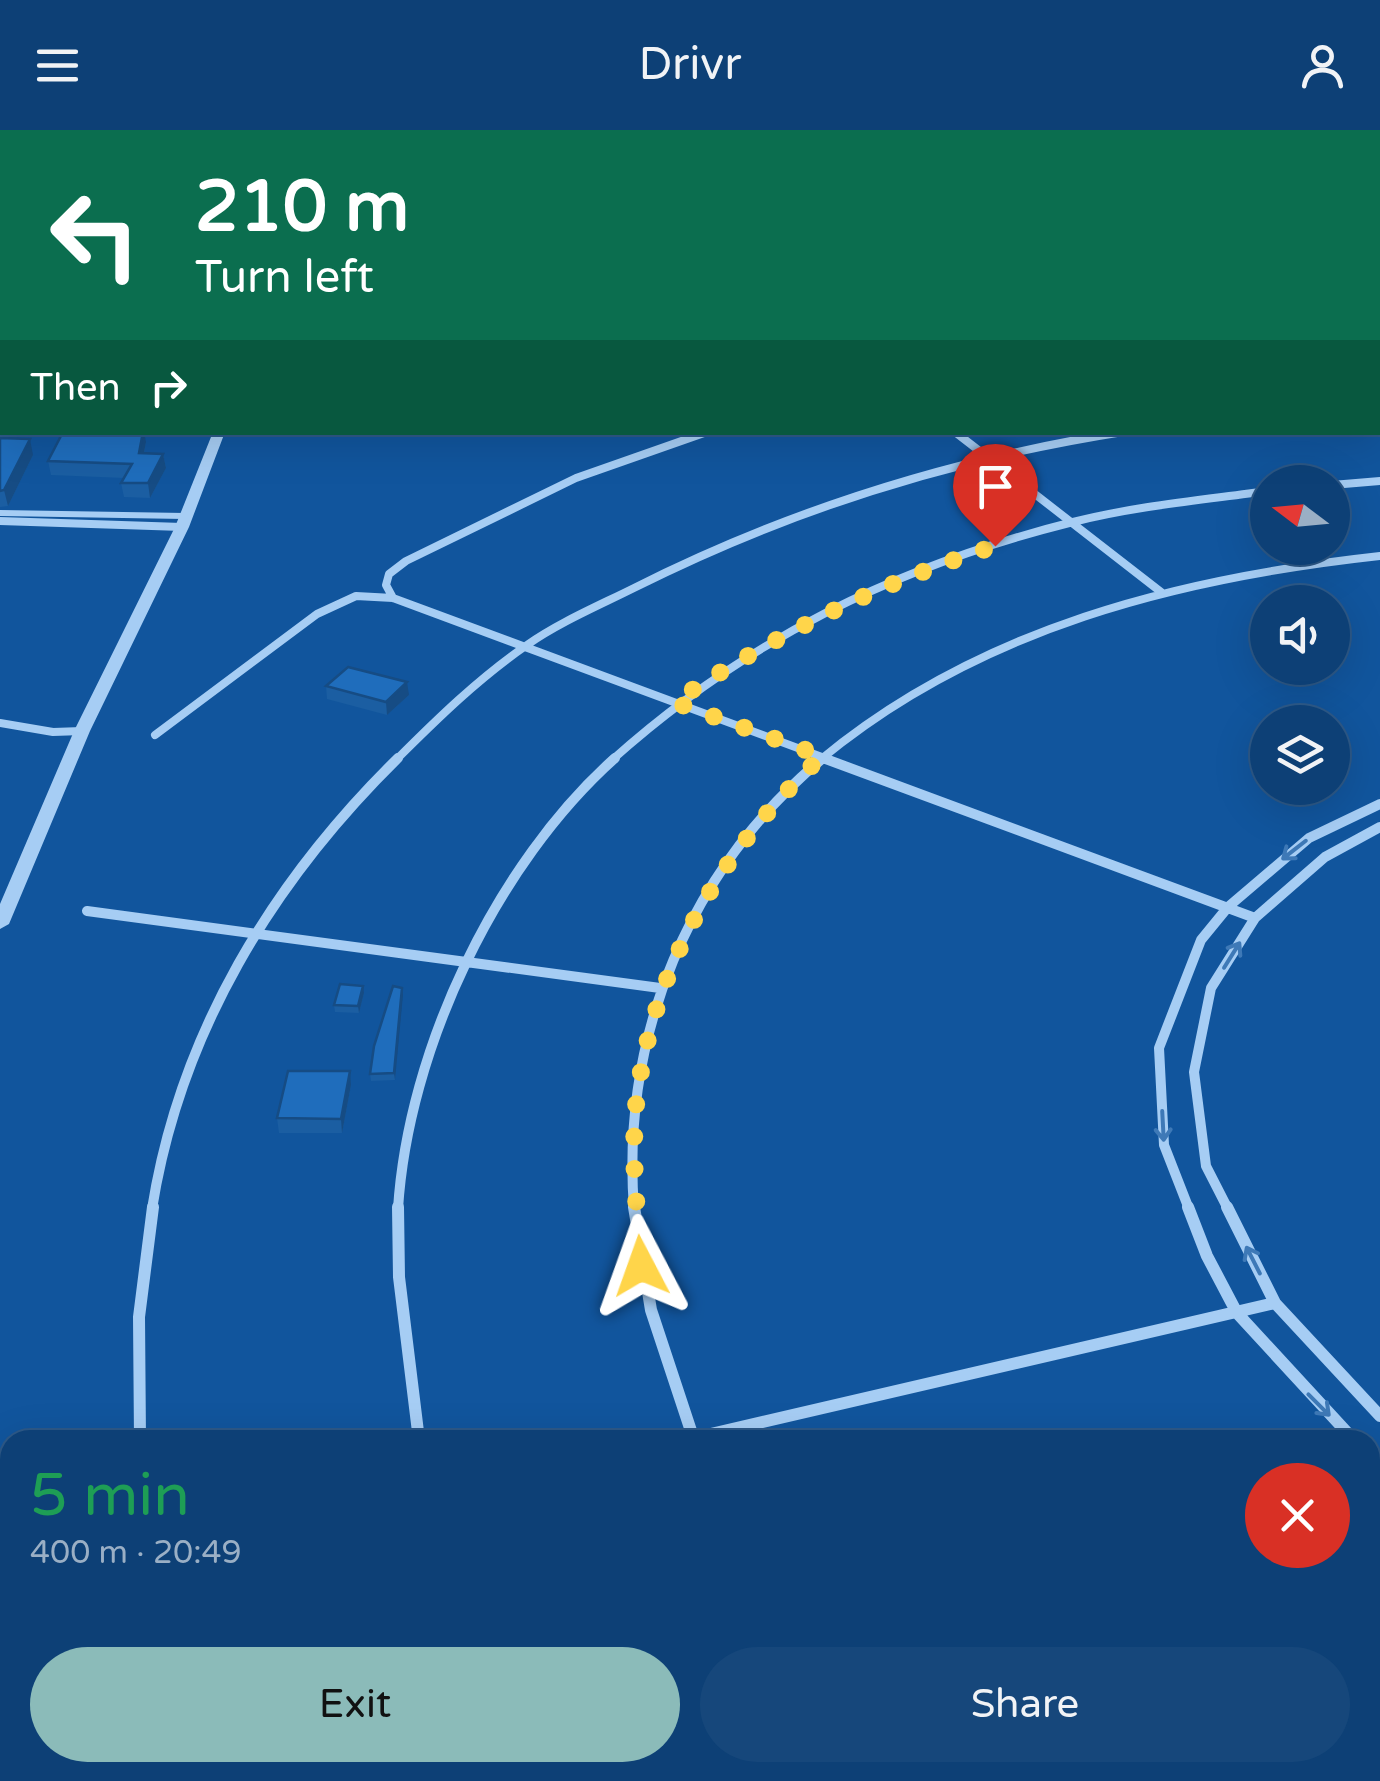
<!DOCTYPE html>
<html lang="en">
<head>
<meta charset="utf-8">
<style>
  body { margin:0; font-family:"Varela Round",sans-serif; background:#16477b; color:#f1f3f6; height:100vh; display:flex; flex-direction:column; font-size:38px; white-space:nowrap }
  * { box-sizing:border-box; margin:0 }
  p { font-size:32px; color:#9aafc5 }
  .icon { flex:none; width:55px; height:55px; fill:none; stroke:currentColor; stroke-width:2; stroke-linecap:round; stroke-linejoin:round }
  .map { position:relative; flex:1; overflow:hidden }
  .side { position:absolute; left:0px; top:1300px; width:1380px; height:352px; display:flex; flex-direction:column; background:#0d4076; border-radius:30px 30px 0 0; box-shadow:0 10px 40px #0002,0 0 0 2px #2d5988 }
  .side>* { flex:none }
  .top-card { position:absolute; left:0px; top:0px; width:1380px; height:305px; box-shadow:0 10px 40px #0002,0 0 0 2px #2d5988; background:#0b6e4f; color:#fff; overflow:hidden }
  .needle { width:65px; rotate:286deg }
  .buttons { position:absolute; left:1250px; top:335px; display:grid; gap:20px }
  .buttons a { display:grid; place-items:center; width:100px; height:100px; border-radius:50%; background:#0d4076; box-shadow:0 10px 40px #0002,0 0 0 2px #2d5988; font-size:50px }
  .pin { position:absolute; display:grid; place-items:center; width:85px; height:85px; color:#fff; margin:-102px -42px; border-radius:50% 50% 50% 0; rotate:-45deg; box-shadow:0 0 10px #0007 }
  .pin .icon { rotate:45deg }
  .me { position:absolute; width:110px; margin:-55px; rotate:356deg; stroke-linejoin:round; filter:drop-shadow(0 0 8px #0008) }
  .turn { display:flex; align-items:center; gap:35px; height:210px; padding:0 30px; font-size:45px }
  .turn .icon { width:130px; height:130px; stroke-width:2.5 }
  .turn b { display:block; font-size:70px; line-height:85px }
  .then { display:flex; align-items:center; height:95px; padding:0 30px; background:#0003; gap:20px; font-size:38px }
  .round { display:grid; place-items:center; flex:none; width:105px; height:105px; border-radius:52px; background:#16477b }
  .overview { display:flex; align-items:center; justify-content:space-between; height:170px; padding:0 30px }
  h1 { font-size:60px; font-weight:600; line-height:75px; color:#1e9e55 }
  .button { display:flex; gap:20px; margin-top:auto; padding:20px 30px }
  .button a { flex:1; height:115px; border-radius:60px; background:#8bbbb9; color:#111; font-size:40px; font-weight:600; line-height:115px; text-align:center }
  .button a+a { background:#16477b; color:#f1f3f6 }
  header { display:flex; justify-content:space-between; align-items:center; height:130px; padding:0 30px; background:#0d4076; font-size:45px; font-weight:600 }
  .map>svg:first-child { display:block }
  .green { fill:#1968b7 }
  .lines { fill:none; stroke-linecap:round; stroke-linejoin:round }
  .service { stroke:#a6cdf4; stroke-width:6 }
  .minor-far2 { stroke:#a6cdf4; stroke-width:8 }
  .minor-far1 { stroke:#a6cdf4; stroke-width:10 }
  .minor { stroke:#a6cdf4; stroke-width:12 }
  .tertiary { fill:#a6cdf4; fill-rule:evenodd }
  .wall { fill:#1b5ea2 }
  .shaded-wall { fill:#164c84 }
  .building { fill:#1f6dbc; stroke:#164c84; stroke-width:2.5 }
  .oneway { stroke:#3e79b7 }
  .route { stroke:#ffd54a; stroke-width:18; stroke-dasharray:0 32.4 }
</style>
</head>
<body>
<header><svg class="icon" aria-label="menu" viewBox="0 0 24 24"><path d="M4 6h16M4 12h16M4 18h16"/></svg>Drivr<svg class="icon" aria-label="person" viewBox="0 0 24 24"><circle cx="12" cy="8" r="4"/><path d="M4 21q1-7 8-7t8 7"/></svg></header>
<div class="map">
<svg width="1380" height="1651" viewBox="0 0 1380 1651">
  <rect width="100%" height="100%" fill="#11559d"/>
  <path class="green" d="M342 0H1380V101L1378 2Z"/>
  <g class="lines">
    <path class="service" d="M0 383 185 386"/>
    <path class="minor-far2" d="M955 302 1161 462
      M1332 355 1380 351
      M0 391 182 397
      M393 468 386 455 389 444 406 431 576 348 707 302
      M0 593 53 602 82 601
      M155 605 317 484 356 466 393 468 830 630
      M396 630C437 589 479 548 527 515 560 492 598 476 634 458 789 380 951 329 1123 302
      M612 630C747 509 897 436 1073 392 1136 376 1203 370 1268 361
      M820 630C979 498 1179 448 1380 426"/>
    <path class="minor-far1" d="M823 628 1255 788
      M87 781 660 858
      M152 1079C180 903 272 752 398 628
      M398 1079C408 920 496 734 615 628
      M634 1079C621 905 689 740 823 628
      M1189 1079 1164 1015 1159 918 1201 810 1228 777 1309 708 1380 674
      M1228 1079 1206 1036 1194 942 1211 858 1255 788 1325 727 1380 697"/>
    <path class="minor" d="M398 1077 399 1147 419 1310
      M634 1077 651 1180 694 1310
      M1188 1077 1207 1126 1237 1183 1354 1310
      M1227 1077 1275 1173 1380 1286
      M140 1310 139 1187 153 1077
      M685 1310 1275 1173
      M1370 1326 1380 1336
      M0 1477 10 1475
      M899 1642 906 1651"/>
    <path class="tertiary" d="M213 302H225L189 397 90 601 9 794 0 799V774L74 601 175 397Z"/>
  </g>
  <path class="wall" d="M0 308 33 325 8 376 0 377Z
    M146 312 144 324H163L166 338 150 368 124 367 121 353 124 348 51 345 48 331Z
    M326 556 409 565 387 585 327 569Z
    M402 858 395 950 371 951 370 944Z
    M364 863 359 883 335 882 334 875Z
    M351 955 342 1003H279L277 988Z"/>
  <path class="shaded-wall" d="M2 202V216L0 219V205Z
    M2 233V249L0 254V238Z
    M143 302H144L146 312 141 338 139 323Z
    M30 309 33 325 8 376 4 360Z
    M163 324 166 338 150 368 148 353Z
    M407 552 409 565 387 585 386 572Z
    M363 856 364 863 359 883 358 876Z
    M402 858 403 865 395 950 394 943Z
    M350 941 351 955 342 1003 341 989Z"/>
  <path class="building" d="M0 158H2V202L0 205Z
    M63 302H143L139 323 163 324 148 353H121L132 334 48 331Z
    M0 308 30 309 4 360 0 361Z
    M348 537 407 552 386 572 326 556Z
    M340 854 363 856 358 876 334 875Z
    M393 856 402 858 394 943 370 944 374 916Z
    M288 941H350L341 989 277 988Z"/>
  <defs><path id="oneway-shaft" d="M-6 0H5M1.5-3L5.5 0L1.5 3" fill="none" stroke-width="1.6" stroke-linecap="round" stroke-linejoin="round" transform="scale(2.5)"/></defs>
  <g class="oneway">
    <use href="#oneway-shaft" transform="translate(1294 720) rotate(142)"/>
    <use href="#oneway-shaft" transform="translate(1232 825) rotate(-58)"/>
    <use href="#oneway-shaft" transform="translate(1163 996) rotate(87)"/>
    <use href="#oneway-shaft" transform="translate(1253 1130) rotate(-117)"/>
    <use href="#oneway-shaft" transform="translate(1319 1275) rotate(45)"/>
  </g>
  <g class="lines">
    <path class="route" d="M641 1136C637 1076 629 1012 639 953 660 823 727 715 822 626L674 572C776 504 879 454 995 416"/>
  </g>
</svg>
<div class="buttons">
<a><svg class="needle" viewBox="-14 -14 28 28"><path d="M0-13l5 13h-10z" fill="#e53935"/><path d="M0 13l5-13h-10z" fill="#9aafc5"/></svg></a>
<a><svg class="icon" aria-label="sound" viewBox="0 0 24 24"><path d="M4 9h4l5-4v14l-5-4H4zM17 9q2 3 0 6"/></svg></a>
<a><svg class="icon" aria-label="layers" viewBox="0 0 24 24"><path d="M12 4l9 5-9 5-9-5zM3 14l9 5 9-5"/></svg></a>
</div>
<div class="pin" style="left:995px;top:416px;background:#d93025"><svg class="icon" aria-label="arrive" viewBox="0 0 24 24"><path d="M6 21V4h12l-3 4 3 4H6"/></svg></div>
<svg class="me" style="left:641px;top:1136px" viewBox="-20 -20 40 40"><path d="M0-17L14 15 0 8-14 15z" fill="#ffd54a" stroke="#fff" stroke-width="4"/></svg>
<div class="top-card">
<div class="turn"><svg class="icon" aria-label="left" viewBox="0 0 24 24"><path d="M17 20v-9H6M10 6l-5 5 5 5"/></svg><div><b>210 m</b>Turn left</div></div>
<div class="then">Then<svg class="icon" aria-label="right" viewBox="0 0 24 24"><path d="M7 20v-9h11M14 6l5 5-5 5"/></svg></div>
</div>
<section class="side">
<div class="overview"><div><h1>5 min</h1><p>400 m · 20:49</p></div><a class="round" style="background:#d93025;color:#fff"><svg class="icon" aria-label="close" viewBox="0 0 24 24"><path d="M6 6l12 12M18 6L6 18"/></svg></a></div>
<div class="button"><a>Exit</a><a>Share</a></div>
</section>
</div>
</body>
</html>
